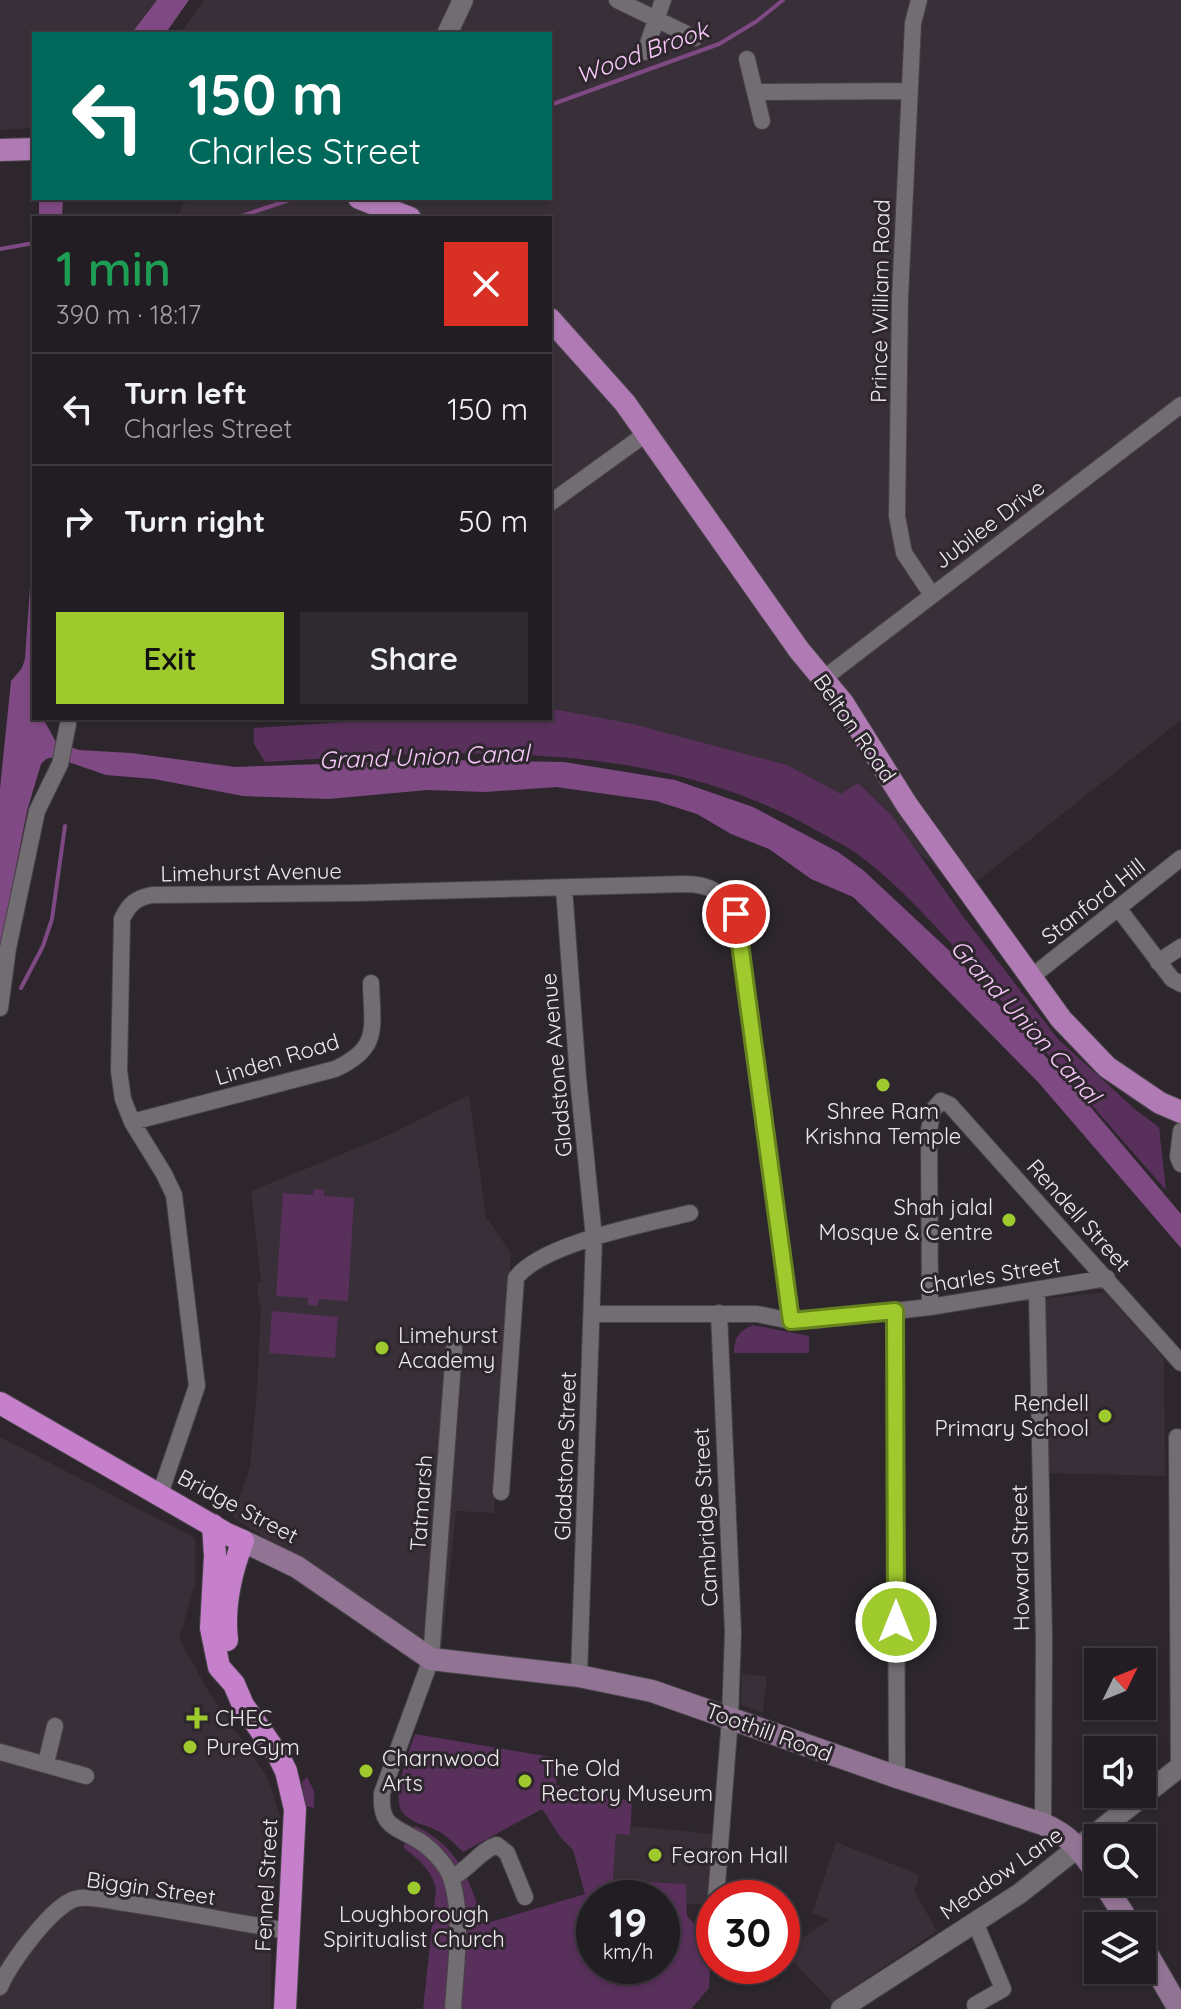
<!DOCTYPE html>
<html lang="en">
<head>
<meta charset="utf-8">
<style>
  body { margin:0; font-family:Quicksand,sans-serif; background:#2e2a2f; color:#f1f3f6; height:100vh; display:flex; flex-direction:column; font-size:30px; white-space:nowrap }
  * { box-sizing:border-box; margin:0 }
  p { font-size:26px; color:#a2a2a5 }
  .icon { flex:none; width:44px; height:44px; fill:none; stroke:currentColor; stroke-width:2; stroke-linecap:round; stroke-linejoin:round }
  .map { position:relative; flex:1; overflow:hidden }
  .drawer { position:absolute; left:32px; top:216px; width:520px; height:504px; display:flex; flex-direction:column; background:#221d22; border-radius:0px; box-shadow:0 2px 6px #0004,0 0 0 2px #3f3b40 }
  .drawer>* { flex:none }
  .guide { position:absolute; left:32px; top:32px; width:520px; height:168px; border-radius:0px; box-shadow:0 2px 6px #0004,0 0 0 2px #3f3b40; background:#00695c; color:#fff; overflow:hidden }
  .needle { width:52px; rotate:47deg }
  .controls { position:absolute; left:1084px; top:1648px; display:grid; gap:16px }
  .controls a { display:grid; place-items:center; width:72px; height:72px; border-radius:0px; background:#221d22; box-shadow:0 2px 6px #0004,0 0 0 2px #3f3b40; font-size:40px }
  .speed { position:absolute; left:576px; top:1880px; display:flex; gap:16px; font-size:40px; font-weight:700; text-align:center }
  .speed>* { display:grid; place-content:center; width:104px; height:104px; border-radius:50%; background:#221d22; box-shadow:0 2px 6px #0004,0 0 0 2px #3f3b40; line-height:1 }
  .speed small { font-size:20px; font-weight:400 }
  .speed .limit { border:12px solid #d22; background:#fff; color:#111 }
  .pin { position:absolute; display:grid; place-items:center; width:68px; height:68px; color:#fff; margin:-34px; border:4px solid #fff; border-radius:50%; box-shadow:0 2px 8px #0007 }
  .me { position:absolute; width:88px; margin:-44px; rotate:0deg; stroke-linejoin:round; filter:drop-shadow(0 0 6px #0008) }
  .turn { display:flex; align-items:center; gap:28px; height:168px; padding:0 24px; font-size:36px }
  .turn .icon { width:104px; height:104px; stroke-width:2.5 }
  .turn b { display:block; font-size:56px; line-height:68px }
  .round { display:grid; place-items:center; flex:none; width:84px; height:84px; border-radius:0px; background:#2e2a2f }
  .headline { display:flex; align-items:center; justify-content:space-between; height:136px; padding:0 24px }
  h1 { font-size:48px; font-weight:600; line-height:60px; color:#1e9e55 }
  .cta { display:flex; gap:16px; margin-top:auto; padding:16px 24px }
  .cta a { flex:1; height:92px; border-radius:0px; background:#9fca2d; color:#111; font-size:32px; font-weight:600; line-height:92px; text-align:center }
  .cta a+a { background:#2e2a2f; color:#f1f3f6 }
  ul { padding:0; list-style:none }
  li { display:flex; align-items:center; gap:24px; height:112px; padding:0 24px; border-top:2px solid #3f3b40 }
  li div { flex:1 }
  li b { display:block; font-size:30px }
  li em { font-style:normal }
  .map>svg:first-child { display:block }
  .built { fill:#382f39 }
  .green { fill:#58305b; fill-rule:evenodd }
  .water { fill:#7f4983 }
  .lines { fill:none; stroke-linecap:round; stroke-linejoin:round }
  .stream { stroke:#7f4983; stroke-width:4 }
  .minor-casing { stroke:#494449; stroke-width:18 }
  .tertiary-casing { stroke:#494449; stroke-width:22 }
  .secondary-casing { stroke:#494449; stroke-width:24 }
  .primary-casing { stroke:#494449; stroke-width:24 }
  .trunk-casing { stroke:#494449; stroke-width:24 }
  .minor { stroke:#726c73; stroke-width:16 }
  .tertiary { stroke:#726c73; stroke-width:20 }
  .secondary { stroke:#917394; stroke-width:22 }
  .primary { stroke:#b07ab5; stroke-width:22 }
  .trunk { stroke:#c57fcb; stroke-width:22 }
  .route-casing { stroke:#67831d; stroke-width:20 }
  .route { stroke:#9fca2d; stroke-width:14 }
  .poi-dot { fill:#9fca2d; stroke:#2d272d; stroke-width:3 }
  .labels { text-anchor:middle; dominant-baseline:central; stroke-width:6; stroke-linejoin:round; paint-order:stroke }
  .street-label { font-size:22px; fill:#ede9ed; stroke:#2d272d }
  .poi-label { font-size:22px; fill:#ede9ed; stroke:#2d272d; text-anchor:start }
  .water-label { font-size:24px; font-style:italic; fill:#f8c9fa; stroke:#2d272d }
</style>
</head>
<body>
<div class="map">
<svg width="1181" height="2009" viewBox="0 0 1181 2009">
  <rect width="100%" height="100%" fill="#2d272d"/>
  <path class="built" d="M0 0H157L131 34H34V128L0 130Z
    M204 0H1181V720L979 880 954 882 916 851 610 739 550 706V218H177L187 198H550V34H180Z
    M469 1095 486 1217 511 1253 494 1513 456 1511 442 1645 410 1633 233 1517 250 1466 257 1390 261 1305 259 1304 257 1283 261 1282 251 1191 389 1135Z
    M1105 1292 1164 1359 1165 1476 1047 1473 1042 1299Z
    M0 1437 195 1538V1584L179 1638 207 1689 267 1776 280 1816 271 1936V2009H0Z
    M742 1674 767 1676 763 1713 741 1705Z
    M631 1826 712 1834 709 1904H687L685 1884 613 1880 616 1833 630 1835Z
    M836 1842 920 1875 914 1891 937 1931 832 2002 783 1951 829 1920 812 1913Z"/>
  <path class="green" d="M553 709 633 724 787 765 841 794 858 783 892 816 962 915 1058 1039 1137 1111 1159 1127 1166 1190C1108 1124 1050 1057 992 990 949 942 908 891 856 853 843 844 828 837 814 829 647 735 450 751 265 762L254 744V728L405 718H550V710Z
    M314 1189 324 1190V1196L354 1198 348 1301 319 1299 318 1306 308 1305V1298L276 1296 283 1193 313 1195Z
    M272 1311 338 1317 335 1358 269 1353Z
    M753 1325 809 1336V1353H734C734 1338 739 1331 753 1325Z
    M415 1734 557 1758 556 1785 632 1801 630 1835 616 1834 613 1880 686 1884 687 1916 701 1931 710 1969 709 1988 691 2009H423L436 1889C431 1869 419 1860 403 1847L415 1826C460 1847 469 1880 484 1924L585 1894 573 1850 561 1838 542 1809 463 1852C455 1844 448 1837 438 1831 427 1825 413 1824 404 1814 389 1799 409 1752 415 1734ZM594 1898H662V1966H594Z
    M307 1777 314 1791V1808L305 1806 302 1782Z"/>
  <path class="water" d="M157 0H189L165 34H131Z
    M39 198H63L62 218H39Z
    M34 528V718H45V722L56 742 79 750 131 753 235 767 446 760 564 762 675 780 753 807 838 852 863 870 953 954 1082 1097 1181 1214V1248L1038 1082 903 945 853 897 811 879 769 849 731 834 697 814 656 801 556 787 485 792 427 790 329 799 243 796 154 779 106 775 54 757 46 759 41 764 27 811 0 948V789L11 681 22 668 25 659Z"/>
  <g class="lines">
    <path class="stream" d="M550 105 719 44 757 21 783 0
      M236 218 295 198
      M0 249 34 243
      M21 988 43 946 52 919 65 826"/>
    <defs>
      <path id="minor" d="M617 0 695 38
        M919 0 913 23 900 298 897 516 904 553 932 595
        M645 52 663 0
        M747 59 762 121
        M755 92 909 91
        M550 503 647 433
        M823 679 1181 405
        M564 888 578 1078 594 1238 579 1676
        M1118 908 1172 979 1181 984
        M1158 962 1181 947
        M1030 978 1181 858
        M0 1008 8 948 37 811 60 764 68 724
        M132 1122 335 1069C381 1048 372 1028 371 983
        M1181 1131 1178 1157 1181 1164
        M1037 1292 1044 1639 1043 1824
        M930 1307 929 1130 933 1110 941 1101 950 1105 1181 1363
        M895 1311 897 1777
        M592 1314H757L791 1321 815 1320 930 1307 1107 1278
        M1177 1437 1179 1767
        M501 1492 516 1278C542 1243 647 1224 690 1213
        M160 1494 197 1386 174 1195 164 1174 132 1122 123 1099 119 1071 122 919C129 904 136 898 152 895L355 893 685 884C710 884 723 893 736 914L791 1321
        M0 1752 86 1776
        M46 1763 55 1726
        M451 1878C470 1869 480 1850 497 1845L507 1853 525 1897
        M716 1898 730 1718 733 1632 719 1313
        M0 1987C8 1965 53 1905 75 1899 88 1895 105 1900 118 1902 175 1910 232 1922 289 1931
        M975 2005 1003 1989 975 1922
        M453 2009C455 1970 464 1916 451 1878 446 1863 428 1845 414 1838 390 1825 380 1823 382 1793L431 1659 454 1349"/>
      <path id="tertiary" d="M447 34 463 0
        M841 2009 1019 1894 1181 1766"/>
      <path id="secondary" d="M243 1541 297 1567 431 1659 579 1676 652 1691 897 1777 1043 1824C1069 1835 1082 1851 1098 1875
        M1103 1882 1131 1926
        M1142 1945 1179 2009"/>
      <path id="primary" d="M0 150 34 149
        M359 198 410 218
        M550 319 625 403 799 650 843 703 907 805 1061 1019 1107 1067 1160 1103 1181 1112"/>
      <path id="trunk" d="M0 1403 227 1534 243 1541C231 1572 223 1606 227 1640
        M213 1525 215 1556 211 1628 219 1667 234 1684 243 1705 278 1755 286 1771 295 1809 285 2009"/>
    </defs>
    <use href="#minor" class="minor-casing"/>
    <use href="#tertiary" class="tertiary-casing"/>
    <use href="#secondary" class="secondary-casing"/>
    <use href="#primary" class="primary-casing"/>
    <use href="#trunk" class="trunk-casing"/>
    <use href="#minor" class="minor"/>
    <use href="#tertiary" class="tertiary"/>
    <use href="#secondary" class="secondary"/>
    <use href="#primary" class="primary"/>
    <use href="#trunk" class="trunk"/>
  </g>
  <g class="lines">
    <defs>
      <path id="route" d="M736 914 791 1321 895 1311 896 1622"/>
    </defs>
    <use href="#route" class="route-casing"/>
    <use href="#route" class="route"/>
  </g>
  <g class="poi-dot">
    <circle cx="883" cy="1085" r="8"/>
    <circle cx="1009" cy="1220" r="8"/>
    <circle cx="382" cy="1348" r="8"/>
    <circle cx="1105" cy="1416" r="8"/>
    <path d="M193 1706h8v8h8v8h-8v8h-8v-8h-8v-8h8z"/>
    <circle cx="190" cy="1747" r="8"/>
    <circle cx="366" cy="1771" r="8"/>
    <circle cx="525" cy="1781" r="8"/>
    <circle cx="655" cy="1855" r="8"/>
    <circle cx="414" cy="1888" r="8"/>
  </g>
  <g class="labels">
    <g class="street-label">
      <text transform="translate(880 301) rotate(-89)">Prince William Road</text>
      <text transform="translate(989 524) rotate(-37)">Jubilee Drive</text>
      <text transform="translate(855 728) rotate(55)">Belton Road</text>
      <text transform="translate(251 872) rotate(-1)">Limehurst Avenue</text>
      <text transform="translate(1093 901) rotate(-38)">Stanford Hill</text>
      <text transform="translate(277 1059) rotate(-17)">Linden Road</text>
      <text transform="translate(556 1065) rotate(-95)">Gladstone Avenue</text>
      <text transform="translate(1079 1215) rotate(48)">Rendell Street</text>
      <text transform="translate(990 1275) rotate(-9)">Charles Street</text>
      <text transform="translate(565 1456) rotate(-88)">Gladstone Street</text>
      <text transform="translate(421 1503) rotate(-86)">Tatmarsh</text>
      <text transform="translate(238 1506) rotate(28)">Bridge Street</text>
      <text transform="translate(705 1517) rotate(-93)">Cambridge Street</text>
      <text transform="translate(1020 1558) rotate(-91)">Howard Street</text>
      <text transform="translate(769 1732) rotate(20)">Toothill Road</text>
      <text transform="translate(1001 1873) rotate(-35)">Meadow Lane</text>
      <text transform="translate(266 1885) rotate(-87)">Fennel Street</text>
      <text transform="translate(151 1888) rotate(8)">Biggin Street</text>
    </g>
    <g class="poi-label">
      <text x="883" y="1111" text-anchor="middle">Shree Ram<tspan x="883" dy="25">Krishna Temple</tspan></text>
      <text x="993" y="1207" text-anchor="end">Shah jalal<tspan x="993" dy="25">Mosque &amp; Centre</tspan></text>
      <text x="398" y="1335">Limehurst<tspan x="398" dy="25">Academy</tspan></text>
      <text x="1089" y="1403" text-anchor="end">Rendell<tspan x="1089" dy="25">Primary School</tspan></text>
      <text x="215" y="1718">CHEC</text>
      <text x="206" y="1747">PureGym</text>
      <text x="382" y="1758">Charnwood<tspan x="382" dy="25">Arts</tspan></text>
      <text x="541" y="1768">The Old<tspan x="541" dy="25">Rectory Museum</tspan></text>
      <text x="671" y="1855">Fearon Hall</text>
      <text x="414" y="1914" text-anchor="middle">Loughborough<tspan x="414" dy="25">Spiritualist Church</tspan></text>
    </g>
    <g class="water-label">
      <text transform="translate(642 52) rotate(-20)">Wood Brook</text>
      <text transform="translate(424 756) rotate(-2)">Grand Union Canal</text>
      <text transform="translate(1026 1021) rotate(48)">Grand Union Canal</text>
    </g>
  </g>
</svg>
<div class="controls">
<a><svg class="needle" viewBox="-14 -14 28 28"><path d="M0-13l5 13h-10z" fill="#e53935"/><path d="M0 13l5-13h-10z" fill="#a2a2a5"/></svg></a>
<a><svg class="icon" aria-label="sound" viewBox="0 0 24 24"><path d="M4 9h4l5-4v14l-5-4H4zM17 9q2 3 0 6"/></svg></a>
<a><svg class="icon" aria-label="search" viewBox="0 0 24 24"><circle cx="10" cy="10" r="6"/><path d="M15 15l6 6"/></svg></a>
<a><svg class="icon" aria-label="layers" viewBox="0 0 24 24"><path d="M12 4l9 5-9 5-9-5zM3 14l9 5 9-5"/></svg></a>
</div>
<div class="speed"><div>19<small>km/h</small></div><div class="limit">30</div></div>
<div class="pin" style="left:736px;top:914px;background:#d93025"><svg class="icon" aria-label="arrive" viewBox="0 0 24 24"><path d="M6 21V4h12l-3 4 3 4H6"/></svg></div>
<svg class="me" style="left:896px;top:1622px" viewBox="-20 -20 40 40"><circle r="17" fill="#9fca2d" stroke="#fff" stroke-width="3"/><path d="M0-11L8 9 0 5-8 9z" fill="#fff"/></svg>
<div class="guide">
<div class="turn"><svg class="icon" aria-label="left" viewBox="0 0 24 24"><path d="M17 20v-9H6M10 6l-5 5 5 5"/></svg><div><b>150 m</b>Charles Street</div></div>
</div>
<section class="drawer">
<div class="headline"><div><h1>1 min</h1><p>390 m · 18:17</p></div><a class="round" style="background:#d93025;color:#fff"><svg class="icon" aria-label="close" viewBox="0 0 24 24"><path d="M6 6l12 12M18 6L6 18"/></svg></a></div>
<ul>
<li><svg class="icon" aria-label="left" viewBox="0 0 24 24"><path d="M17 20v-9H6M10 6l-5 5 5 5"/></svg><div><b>Turn left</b><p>Charles Street</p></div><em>150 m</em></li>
<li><svg class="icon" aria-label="right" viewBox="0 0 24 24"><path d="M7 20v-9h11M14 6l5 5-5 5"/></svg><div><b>Turn right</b></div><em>50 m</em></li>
</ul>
<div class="cta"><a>Exit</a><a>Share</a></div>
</section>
</div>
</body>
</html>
